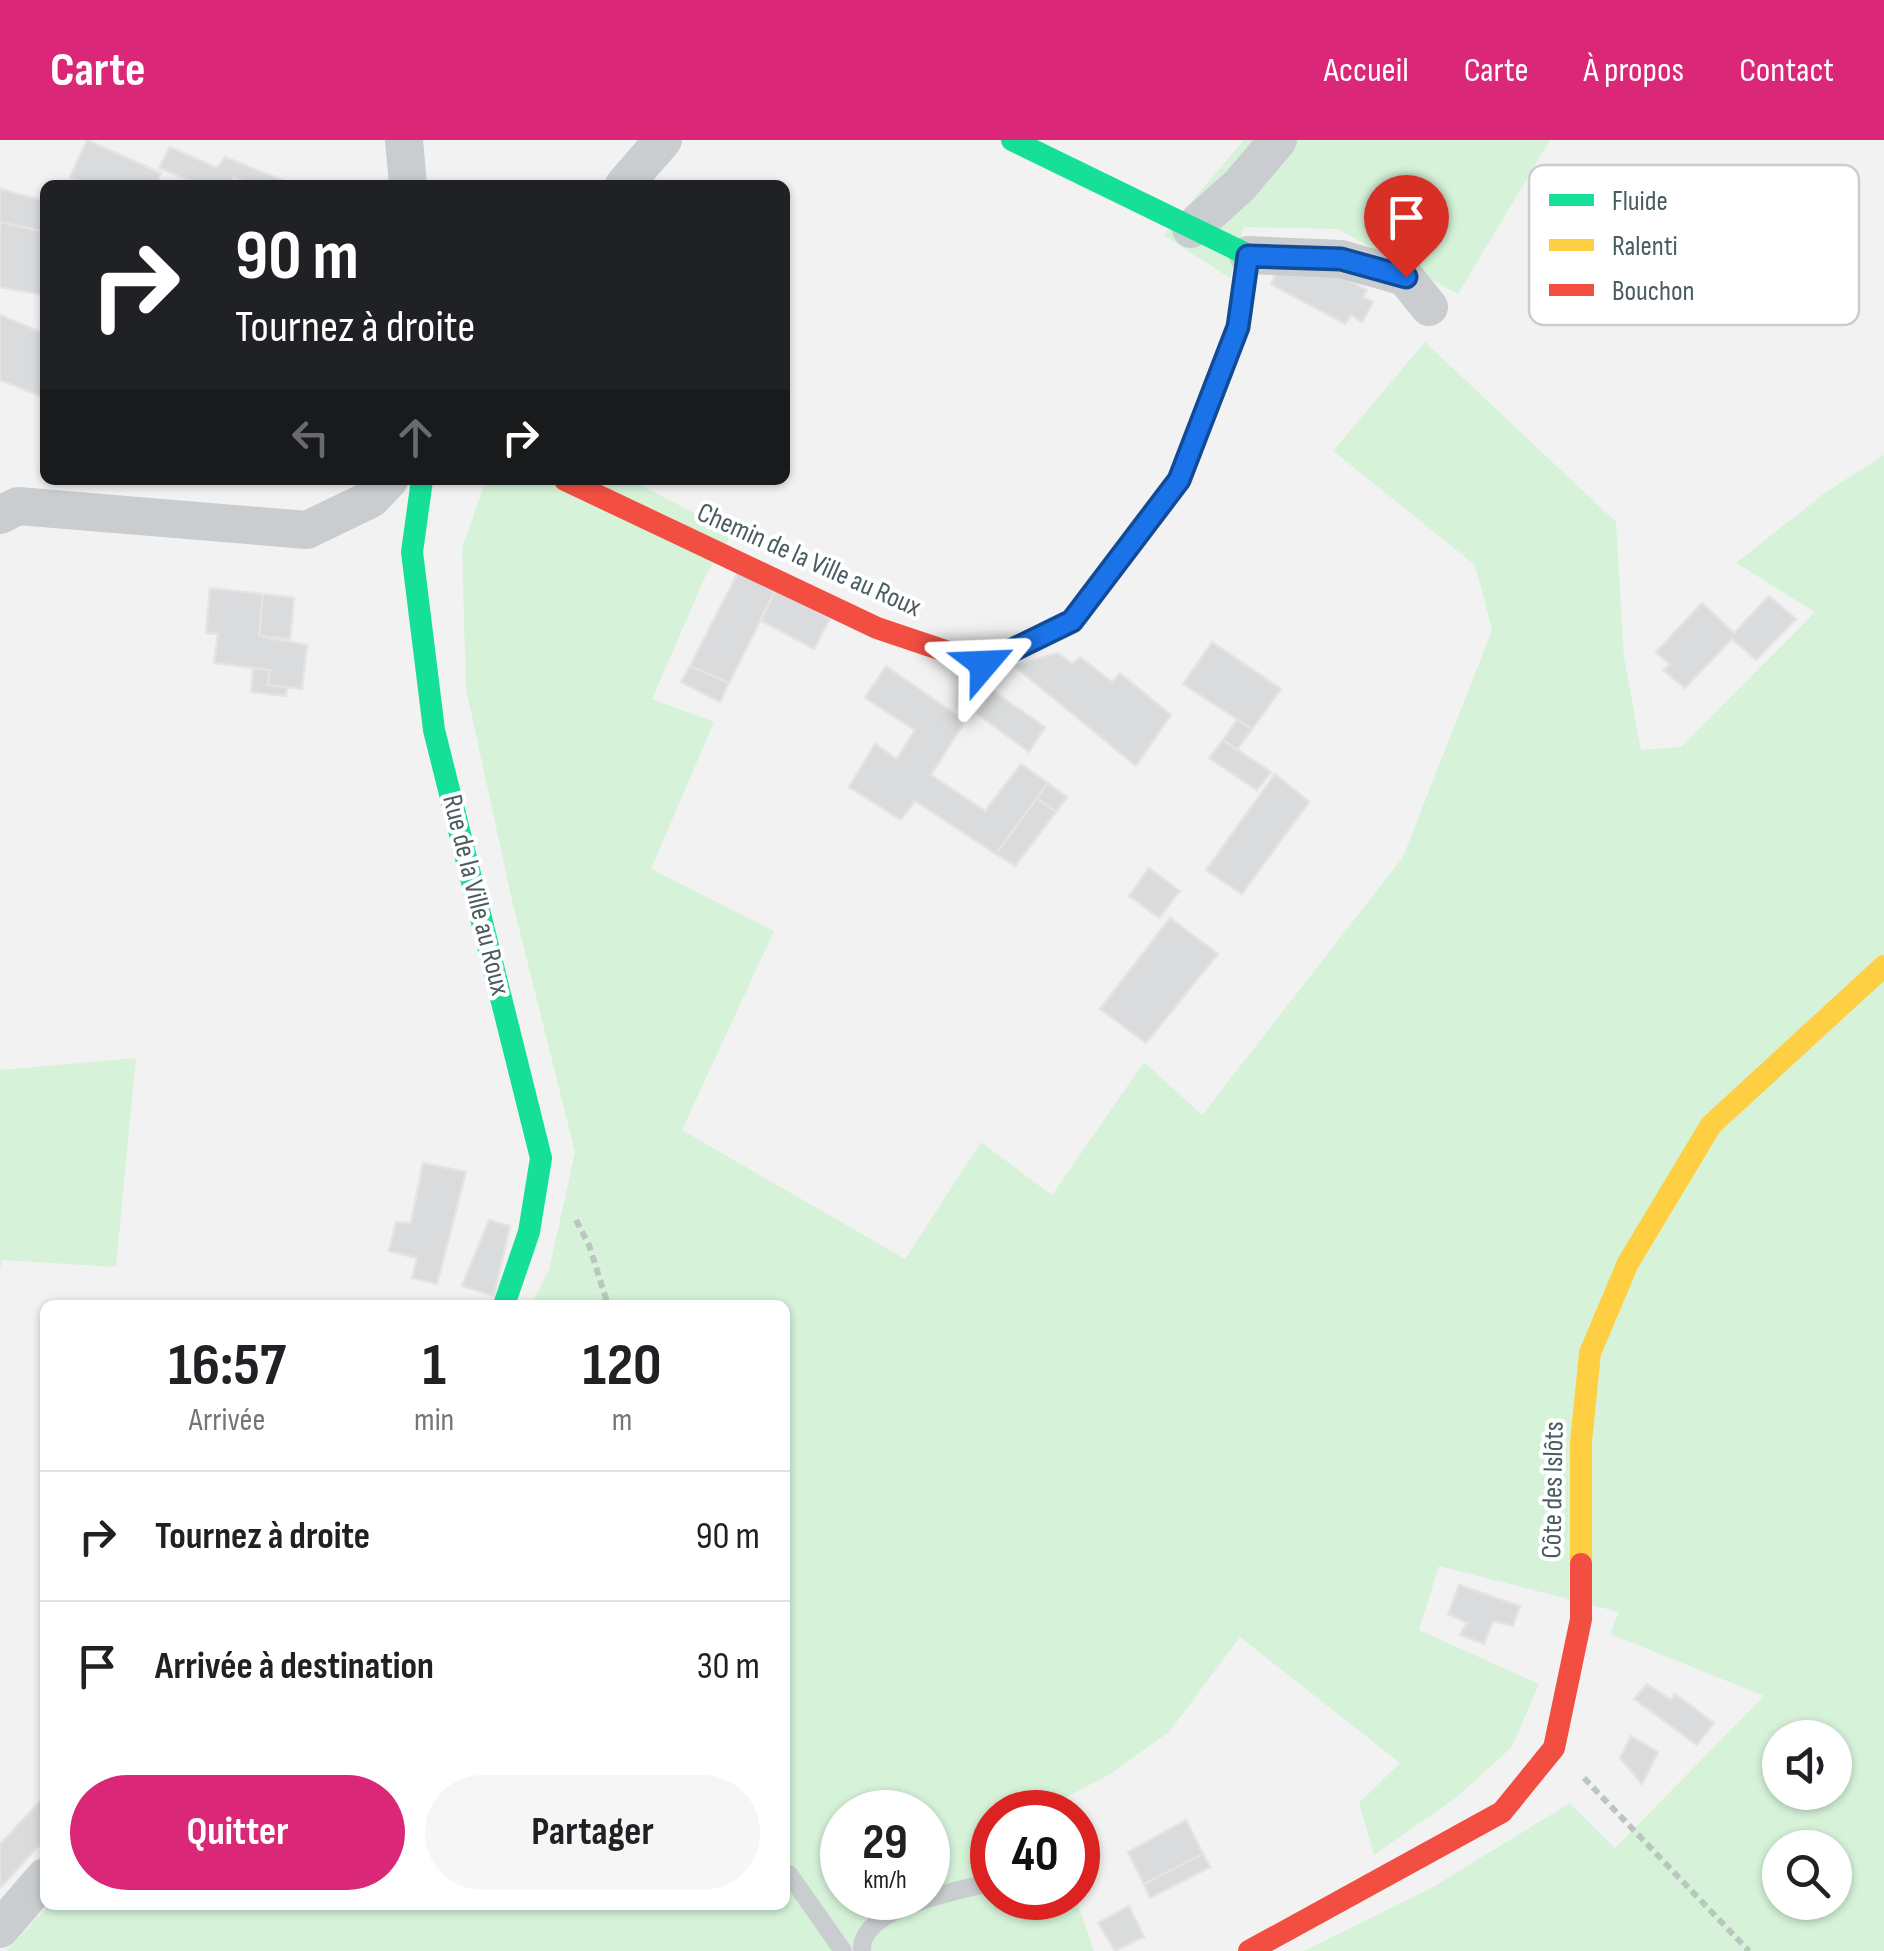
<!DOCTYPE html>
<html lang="fr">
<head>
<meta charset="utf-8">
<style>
  body { margin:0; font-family:"Sofia Sans Condensed",sans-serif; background:#f6f6f6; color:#202124; height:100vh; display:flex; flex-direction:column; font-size:38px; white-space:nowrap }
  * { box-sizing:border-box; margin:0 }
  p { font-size:32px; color:#757577 }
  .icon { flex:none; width:55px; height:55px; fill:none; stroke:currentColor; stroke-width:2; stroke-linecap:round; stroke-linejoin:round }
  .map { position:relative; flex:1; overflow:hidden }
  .details { position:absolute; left:40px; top:1160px; width:750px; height:610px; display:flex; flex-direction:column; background:#fff; border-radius:15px; box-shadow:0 2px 8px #0004 }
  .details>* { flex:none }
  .guide { position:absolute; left:40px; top:40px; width:750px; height:305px; border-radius:15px; box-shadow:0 2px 8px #0004; background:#202124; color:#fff; overflow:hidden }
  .fabs { position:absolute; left:1762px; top:1580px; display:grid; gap:20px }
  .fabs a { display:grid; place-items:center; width:90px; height:90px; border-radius:50%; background:#fff; box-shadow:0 2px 8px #0004; font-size:50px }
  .speed { position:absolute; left:820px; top:1650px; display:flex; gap:20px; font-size:50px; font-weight:700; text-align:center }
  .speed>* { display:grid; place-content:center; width:130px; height:130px; border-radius:50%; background:#fff; box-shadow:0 2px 8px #0004; line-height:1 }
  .speed small { font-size:25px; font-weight:400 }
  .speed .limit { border:15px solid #d22; background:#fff; color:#111 }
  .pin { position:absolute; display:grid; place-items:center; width:85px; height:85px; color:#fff; margin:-102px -42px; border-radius:50% 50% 50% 0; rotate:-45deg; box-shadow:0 0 10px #0007 }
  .pin .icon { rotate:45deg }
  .me { position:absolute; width:110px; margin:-55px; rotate:64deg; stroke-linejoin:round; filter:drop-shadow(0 0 8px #0008) }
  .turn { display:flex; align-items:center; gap:35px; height:210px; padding:0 30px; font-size:45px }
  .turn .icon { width:130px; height:130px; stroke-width:2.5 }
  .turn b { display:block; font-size:70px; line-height:85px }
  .lanes { display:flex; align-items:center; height:95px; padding:0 30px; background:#0003; justify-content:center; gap:50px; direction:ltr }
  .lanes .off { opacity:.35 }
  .eta { display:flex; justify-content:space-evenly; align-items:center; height:170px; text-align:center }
  .eta b { font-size:60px; font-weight:700; line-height:70px }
  .cta { display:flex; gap:20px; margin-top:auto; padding:20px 30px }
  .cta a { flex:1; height:115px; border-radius:60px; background:#db2777; color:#fff; font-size:40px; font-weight:700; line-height:115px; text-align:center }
  .cta a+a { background:#f6f6f6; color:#202124 }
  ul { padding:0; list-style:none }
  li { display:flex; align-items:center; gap:30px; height:130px; padding:0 30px; border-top:2px solid #e0e0e0 }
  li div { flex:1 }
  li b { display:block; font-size:38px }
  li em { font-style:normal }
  header { display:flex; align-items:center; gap:60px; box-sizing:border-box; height:140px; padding:0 50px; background:#db2777; color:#fff }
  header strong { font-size:48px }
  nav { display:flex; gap:55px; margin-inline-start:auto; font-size:35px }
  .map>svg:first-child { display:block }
  .green { fill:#d6f3d9; fill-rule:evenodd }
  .building { fill:#dadbdc; stroke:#e4e4e5; stroke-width:2.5 }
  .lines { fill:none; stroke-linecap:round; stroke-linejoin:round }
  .path { stroke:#b9c7bf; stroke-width:6; stroke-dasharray:8 5; stroke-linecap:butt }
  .lane { stroke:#c9cdcf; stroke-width:18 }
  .street { stroke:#c9cdcf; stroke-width:38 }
  .fast { stroke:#16e098; stroke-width:22 }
  .slow { stroke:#ffcf43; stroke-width:22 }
  .jam { stroke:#f24e42; stroke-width:22 }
  .route-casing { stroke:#114b97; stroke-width:25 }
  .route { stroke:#1a73e8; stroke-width:18 }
  .labels { text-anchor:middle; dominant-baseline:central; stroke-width:8; stroke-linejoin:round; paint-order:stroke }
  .street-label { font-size:28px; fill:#485c61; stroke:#fff }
  .key { fill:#fff; stroke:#c8ced0; stroke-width:2.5 }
  .key-label { font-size:28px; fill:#485c61 }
</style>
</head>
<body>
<header>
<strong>Carte</strong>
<nav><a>Accueil</a><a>Carte</a><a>À propos</a><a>Contact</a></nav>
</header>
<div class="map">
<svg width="1884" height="1811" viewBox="0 0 1884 1811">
  <rect width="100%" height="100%" fill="#f3f2f2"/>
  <path class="green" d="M1244 0H1550L1458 154 1337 89 1244 87 1230 138 1163 95Z
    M1425 202 1616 382 1624 517 1641 610 1681 607 1815 472 1736 423 1826 352 1884 315V1811H1304L1433 1747 1570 1663 1615 1708 1764 1556 1610 1494 1619 1472 1439 1426 1419 1490 1539 1544 1512 1607 1457 1657 1374 1715 1359 1663 1400 1623 1240 1497 1170 1591 1112 1633 1046 1668 1047 1672H992V1758H1076L1094 1811H6L49 1765H785V1165H531L549 1130 575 1012 511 756 466 549 462 408 486 340H631L732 393 706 435 652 559 714 582 651 729 774 791 682 990 905 1119 981 1002 1052 1055 1144 922 1202 975 1403 717 1492 490 1475 425 1333 311ZM1780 1598H1835V1652H1780ZM842 1672H928V1758H842ZM1780 1708H1835V1762H1780Z
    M136 918 116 1127 2 1120 0 1130V930Z"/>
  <path class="building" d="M87 0 161 33 156 45H89L70 37Z
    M170 7 217 28 225 17 294 45H254L234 37 228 45H200L159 28Z
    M0 49 45 61V92L0 82Z
    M0 82 45 92V155L0 147Z
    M1284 118 1309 120 1367 150 1363 157 1373 162 1362 182 1351 175 1345 184 1271 144Z
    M0 175 45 194V258L0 240Z
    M741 427 777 448 729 543 690 526Z
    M210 448 263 454 259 496 307 505 302 549 268 545 270 530 214 523 218 494 206 493Z
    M777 448 830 479 814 509 760 480Z
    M263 454 294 458 290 499 259 496Z
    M1769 456 1796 479 1756 520 1732 499 1685 548 1663 530 1670 525 1656 512 1702 463 1734 493Z
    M1212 502 1281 549 1252 589 1183 544Z
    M1058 513 1072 524 1080 517 1112 542 1120 533 1171 575 1136 626 1014 526Z
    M690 526 729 543 720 562 681 542Z
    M886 526 965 581 931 635 985 671 1021 624 1048 643 996 714 915 661 901 680 849 647 875 604 897 619 915 590 865 558Z
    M253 528 270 530 268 545 287 547 286 556 251 552Z
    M992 550 1045 587 1029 612 977 574Z
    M1237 580 1252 589 1237 610 1223 600Z
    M1223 600 1271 632 1257 650 1209 618Z
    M1275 634 1309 662 1242 754 1206 730Z
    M1048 643 1067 657 1056 672 1037 658Z
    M1037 658 1056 672 1015 726 996 714Z
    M1149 728 1180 751 1159 778 1129 756Z
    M1170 778 1218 814 1146 903 1100 869Z
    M423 1023 466 1032 437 1144 412 1138 417 1118 389 1111 396 1082 411 1083Z
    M489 1080 510 1086 494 1156 462 1146Z
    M1459 1445 1520 1466 1513 1486 1493 1481 1484 1504 1460 1495 1467 1483 1448 1474Z
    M1647 1544 1671 1560 1675 1554 1714 1583 1697 1605 1634 1559Z
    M1631 1596 1658 1612 1642 1644 1620 1618Z
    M45 1656V1699L0 1748V1704Z
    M1186 1680 1203 1714 1144 1744 1128 1712Z
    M1203 1714 1210 1727 1150 1758 1144 1744Z
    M1129 1766 1144 1797 1115 1811 1098 1783Z"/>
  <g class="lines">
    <path class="path" d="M576 1080 589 1105 608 1165
      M1584 1638 1749 1811"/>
    <path class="lane" d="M1078 1716 1089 1713
      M789 1734 843 1811
      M862 1811C859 1767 959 1751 992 1742"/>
    <path class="street" d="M404 0 408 45
      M624 45 663 0
      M1191 89 1240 45 1278 0
      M1248 115 1341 119 1405 137 1429 167
      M0 375 18 366 307 390 371 359 389 340
      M0 1789 45 1737"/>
    <path class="fast" d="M1012 0 1248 115 1238 187 1179 340 1134 400
      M422 340 412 412 434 590 541 1018 529 1092 504 1165"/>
    <path class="slow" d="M1581 1424V1302L1590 1213 1628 1123 1711 985 1884 826"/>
    <path class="jam" d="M565 340 877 488 984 524 1073 481 1134 400
      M1249 1811 1502 1672 1554 1608 1581 1479V1424"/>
  </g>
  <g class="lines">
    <defs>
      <path id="route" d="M984 524 1072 481 1179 340 1238 187 1248 116 1341 119 1406 137"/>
    </defs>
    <use href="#route" class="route-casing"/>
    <use href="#route" class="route"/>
  </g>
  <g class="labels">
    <g class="street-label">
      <text transform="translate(809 420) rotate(24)">Chemin de la Ville au Roux</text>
      <text transform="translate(476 755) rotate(76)">Rue de la Ville au Roux</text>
      <text transform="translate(1553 1350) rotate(-89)">Côte des Islôts</text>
    </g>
  </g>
  <rect x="1529" y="25" width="330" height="160" rx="15" class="key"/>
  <rect x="1549" y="54" width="45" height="12" fill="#16e098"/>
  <rect x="1549" y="99" width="45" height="12" fill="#ffcf43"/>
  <rect x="1549" y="144" width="45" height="12" fill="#f24e42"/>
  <g class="key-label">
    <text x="1612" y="70">Fluide</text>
    <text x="1612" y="115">Ralenti</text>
    <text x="1612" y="160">Bouchon</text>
  </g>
</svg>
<div class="fabs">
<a><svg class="icon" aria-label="sound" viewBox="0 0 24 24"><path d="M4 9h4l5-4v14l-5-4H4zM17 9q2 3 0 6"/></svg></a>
<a><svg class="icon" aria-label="search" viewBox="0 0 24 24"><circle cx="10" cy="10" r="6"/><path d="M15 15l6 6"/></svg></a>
</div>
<div class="speed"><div>29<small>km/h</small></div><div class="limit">40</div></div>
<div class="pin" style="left:1406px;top:137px;background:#d93025"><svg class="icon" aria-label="arrive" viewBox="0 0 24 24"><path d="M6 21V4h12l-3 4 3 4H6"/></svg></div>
<svg class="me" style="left:984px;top:524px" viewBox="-20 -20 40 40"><path d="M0-17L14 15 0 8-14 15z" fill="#1a73e8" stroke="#fff" stroke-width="4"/></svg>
<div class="guide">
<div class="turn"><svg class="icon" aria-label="right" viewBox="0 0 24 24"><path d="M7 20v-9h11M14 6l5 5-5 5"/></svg><div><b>90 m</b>Tournez à droite</div></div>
<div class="lanes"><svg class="icon off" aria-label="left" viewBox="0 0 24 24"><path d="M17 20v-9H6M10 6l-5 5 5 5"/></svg><svg class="icon off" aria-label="ahead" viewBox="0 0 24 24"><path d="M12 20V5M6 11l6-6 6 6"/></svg><svg class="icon" aria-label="right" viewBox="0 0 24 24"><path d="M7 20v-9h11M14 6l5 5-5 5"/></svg></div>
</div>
<section class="details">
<div class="eta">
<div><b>16:57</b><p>Arrivée</p></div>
<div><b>1</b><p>min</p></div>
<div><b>120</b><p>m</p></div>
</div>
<ul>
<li><svg class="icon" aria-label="right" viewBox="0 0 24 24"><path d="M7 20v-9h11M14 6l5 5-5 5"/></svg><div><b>Tournez à droite</b></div><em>90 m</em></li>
<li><svg class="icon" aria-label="arrive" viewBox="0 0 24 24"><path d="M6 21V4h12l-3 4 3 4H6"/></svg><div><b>Arrivée à destination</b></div><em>30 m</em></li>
</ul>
<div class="cta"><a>Quitter</a><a>Partager</a></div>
</section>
</div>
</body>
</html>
